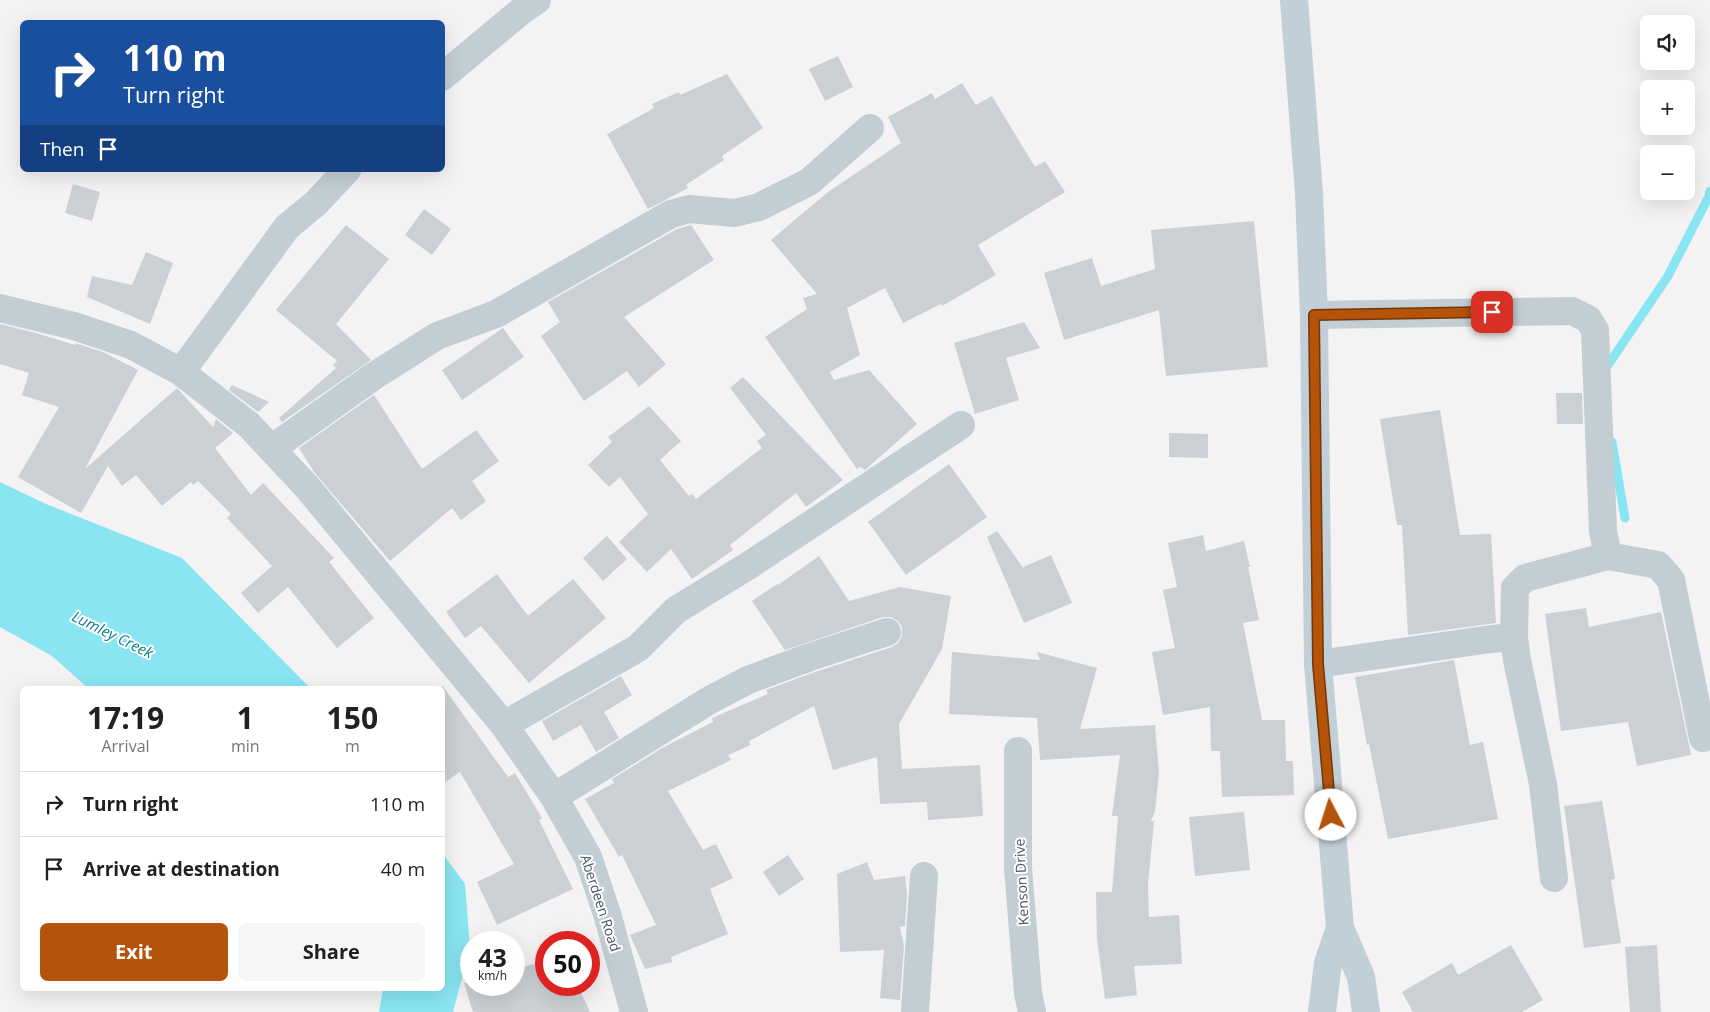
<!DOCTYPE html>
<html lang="en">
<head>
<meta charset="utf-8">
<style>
  body { margin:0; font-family:"Open Sans",sans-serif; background:#f6f6f6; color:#202124; height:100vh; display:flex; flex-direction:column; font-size:19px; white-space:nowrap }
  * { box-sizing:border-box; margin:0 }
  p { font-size:16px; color:#757577 }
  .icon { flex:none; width:28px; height:28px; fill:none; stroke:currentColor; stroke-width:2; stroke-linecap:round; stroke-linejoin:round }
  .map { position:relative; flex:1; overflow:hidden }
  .side { position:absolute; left:20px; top:686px; width:425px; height:305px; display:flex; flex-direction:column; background:#fff; border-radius:8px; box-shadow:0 5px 20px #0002 }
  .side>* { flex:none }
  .hud { position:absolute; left:20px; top:20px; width:425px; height:152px; border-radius:8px; box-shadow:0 5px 20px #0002; background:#1a4fa0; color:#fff; overflow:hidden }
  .buttons { position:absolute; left:1640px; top:15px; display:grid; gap:10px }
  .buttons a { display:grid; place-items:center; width:55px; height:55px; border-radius:8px; background:#fff; box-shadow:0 5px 20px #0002; font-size:25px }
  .speed { position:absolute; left:460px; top:931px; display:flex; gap:10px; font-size:25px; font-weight:700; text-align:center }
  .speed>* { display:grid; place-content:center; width:65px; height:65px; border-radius:50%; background:#fff; box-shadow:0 5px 20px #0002; line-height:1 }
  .speed small { font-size:12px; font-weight:400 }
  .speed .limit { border:8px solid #d22; background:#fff; color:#111 }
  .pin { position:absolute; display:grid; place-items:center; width:42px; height:42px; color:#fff; margin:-21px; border-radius:10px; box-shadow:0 2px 8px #0006 }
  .me { position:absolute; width:55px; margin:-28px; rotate:355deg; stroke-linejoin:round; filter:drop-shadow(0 0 4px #0008) }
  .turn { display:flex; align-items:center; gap:18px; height:105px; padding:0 20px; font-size:22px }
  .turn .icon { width:65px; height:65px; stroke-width:2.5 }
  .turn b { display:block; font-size:35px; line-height:42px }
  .then { display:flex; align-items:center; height:48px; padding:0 20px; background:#0003; gap:10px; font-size:19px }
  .eta { display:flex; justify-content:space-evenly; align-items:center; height:85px; text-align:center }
  .eta b { font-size:30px; font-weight:700; line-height:35px }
  .primary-button { display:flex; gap:10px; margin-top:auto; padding:10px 20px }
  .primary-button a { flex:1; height:58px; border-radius:8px; background:#b45309; color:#fff; font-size:20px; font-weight:700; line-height:58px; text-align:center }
  .primary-button a+a { background:#f6f6f6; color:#202124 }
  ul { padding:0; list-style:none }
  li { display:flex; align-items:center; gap:15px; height:65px; padding:0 20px; border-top:1px solid #e0e0e0 }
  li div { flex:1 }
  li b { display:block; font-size:19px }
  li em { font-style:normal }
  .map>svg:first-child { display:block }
  .water { fill:#89e5f2 }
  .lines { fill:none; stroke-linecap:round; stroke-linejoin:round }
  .stream { stroke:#89e5f2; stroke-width:9 }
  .building { fill:#cbd0d4 }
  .street { stroke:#c2cdd4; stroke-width:28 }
  .secondary { stroke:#c1cfd9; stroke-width:28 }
  .route-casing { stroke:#753606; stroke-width:12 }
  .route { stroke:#b45309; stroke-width:9 }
  .labels { text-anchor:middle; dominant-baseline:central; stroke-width:4; stroke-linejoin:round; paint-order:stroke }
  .street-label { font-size:14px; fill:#485761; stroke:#fff }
  .water-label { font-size:15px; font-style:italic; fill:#067d8e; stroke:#fff }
</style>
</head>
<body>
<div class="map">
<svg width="1710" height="1012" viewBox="0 0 1710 1012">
  <rect width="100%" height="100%" fill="#f4f2f2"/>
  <path class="water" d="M0 482 46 504 182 558 311 689H89L52 656 0 627Z
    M443 854 465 884 470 947 453 1012H379L383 989H442Z"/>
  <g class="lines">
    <path class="stream" d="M1604 371 1668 276 1709 196 1710 191
      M1612 442 1625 518"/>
  </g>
  <path class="building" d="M838 56 853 87 825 101 809 69Z
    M727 74 763 128 722 156 724 160 686 185 688 188 648 209 607 134 654 108 652 104 679 92 680 95Z
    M962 83 976 105 992 96 1035 167 1045 161 1065 192 978 245 996 275 942 306 941 304 903 323 885 288 847 308 860 355 830 372 834 380 869 370 917 424 865 470 860 467 857 469 765 337 807 309 803 298 817 294 771 240 828 192 901 143 888 117 932 93 935 99Z
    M73 184 100 192 92 221 65 213Z
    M424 209 451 229 432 255 405 235Z
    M1254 221 1268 367 1166 376 1159 310 1064 340 1044 273 1092 258 1101 286 1155 269 1151 230Z
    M346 225 389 259 336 324 371 360 282 422 279 418 336 368 333 365 337 361 276 310Z
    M691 225 714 260 624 317 666 364 639 387 627 371 584 401 541 336 560 322 548 302 677 229Z
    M146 252 173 263 150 324 87 297 92 276 132 285Z
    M1024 322 1040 348 1006 358 1019 400 975 414 954 343Z
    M0 324 36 333 75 345V343L103 352 138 370 85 469 177 388 213 427 216 419 233 433 215 448 251 495 263 483 334 558 329 562 374 618 337 648 288 587 258 613 241 593 272 566 227 518 231 514 198 481 193 485 191 482 162 506 136 475 122 486 108 466 81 513 18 477 59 407 22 395 29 373 0 364Z
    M503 328 524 357 462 400 442 370Z
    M743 377 843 480 806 507 796 493 730 545 733 550 692 579 671 549 647 572 619 542 648 514 620 477 609 487 588 465 612 442 608 437 649 406 681 441 660 460 689 496 692 494 696 499 762 448 757 441 766 435 730 388Z
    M232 385 269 402 258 412 229 390Z
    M1556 393H1582L1583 424H1557Z
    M374 395 422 469 476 430 499 461 472 481 486 501 461 520 452 508 390 561 314 472 299 448Z
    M1440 410 1460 535 1491 534 1496 623 1408 635 1402 525H1397L1380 419Z
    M1169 433 1208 434V458L1169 457Z
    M949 464 987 517 906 575 868 522Z
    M997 531 1024 569 1023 567 1051 555 1072 603 1024 623 987 537Z
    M1203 535 1206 551 1244 541 1250 567H1248L1259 620 1243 623 1262 720H1285L1286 761H1293L1294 795 1222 797 1220 751H1211L1210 707 1163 715 1152 652 1175 648 1163 590 1177 587 1168 543Z
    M607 536 627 559 603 581 583 558Z
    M819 556 849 601 900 587 951 596 942 649 899 724 902 769 980 765 983 816 928 820 927 802 880 804 877 757 833 770 814 706 749 741 751 745 728 755 731 760 668 791 703 850 716 844 733 878 710 889 728 934 671 957 672 962 645 969 630 935 656 925 622 855 619 857 585 799 614 783 612 779 664 747 713 722 712 718 768 694 766 690 815 672 892 647 898 643 902 636V627L898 621 891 617H883L785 650 752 601 777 584 778 585Z
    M497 574 528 616 573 579 606 618 529 683 481 626 465 638 446 612Z
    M1586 608 1589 627 1661 612 1691 755 1637 766 1628 722 1561 731 1545 614Z
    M952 652 1040 660 1037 652 1097 668 1080 729 1155 725 1159 773 1155 811 1151 821H1154L1148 885 1149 917 1179 915 1182 964 1134 966 1137 995 1105 999 1097 939 1096 892H1112L1118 816H1112L1120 755 1040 760 1037 718 949 714Z
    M1454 660 1470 745 1483 742 1498 819 1388 839 1369 744 1367 745 1355 677Z
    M621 676 632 695 604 712 619 738 596 752 581 725 553 741 542 721Z
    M442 685 508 777 515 773 542 818 539 820 573 889 497 925 477 882 514 864 460 772 442 784Z
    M1602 801 1615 879 1611 880 1621 943 1584 948 1564 806Z
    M1244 812 1250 870 1195 876 1189 817Z
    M788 855 804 879 779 896 763 872Z
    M867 862 874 880 905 876 907 894 905 926 900 927 904 946 900 1000 880 998 884 950 840 952 837 874Z
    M1511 945 1543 1000 1522 1012H1413L1402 992 1452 963 1458 975Z
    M1657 945 1661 1012H1630L1625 947Z
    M546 959V985H581L578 986 590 1012H473L464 983 471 981V985H514V969L543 962 542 960Z"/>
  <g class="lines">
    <path class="street" d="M442 77 520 12 537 0
      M0 308 74 326 131 345 181 372 249 425 307 487 504 725 554 797 588 857 608 917 634 1012
      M1314 315 1572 311 1588 319 1595 330 1603 531 1608 556 1658 565 1671 580 1703 738
      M181 372 287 227 316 203 347 170
      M271 449 374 376 437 336 496 314 671 214 689 209 735 213 759 207 809 182 870 128
      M1514 637 1515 588 1525 578 1608 556
      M1318 664 1491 639 1514 637 1517 660 1543 784 1554 878
      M504 725 638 648 676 610 748 566 961 425
      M1018 751V868L1028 993 1032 1012
      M554 797 708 701 748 680 810 657 887 632
      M915 1012 924 876"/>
    <path class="secondary" d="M1294 0 1309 193 1314 315 1318 664 1340 928 1361 977 1366 1012
      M1322 1012 1328 963 1340 928"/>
  </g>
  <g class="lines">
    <defs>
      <path id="route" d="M1331 815 1318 664 1314 315 1492 312"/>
    </defs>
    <use href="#route" class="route-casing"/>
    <use href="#route" class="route"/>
  </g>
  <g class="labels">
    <g class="street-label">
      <text transform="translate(1021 882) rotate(-93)">Kenson Drive</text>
      <text transform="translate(601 903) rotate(72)">Aberdeen Road</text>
    </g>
    <g class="water-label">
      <text transform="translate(113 634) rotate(26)">Lumley Creek</text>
    </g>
  </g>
</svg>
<div class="buttons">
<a><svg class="icon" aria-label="sound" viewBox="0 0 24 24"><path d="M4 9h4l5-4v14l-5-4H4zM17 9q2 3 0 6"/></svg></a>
<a>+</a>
<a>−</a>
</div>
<div class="speed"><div>43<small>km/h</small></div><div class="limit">50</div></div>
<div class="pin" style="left:1492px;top:312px;background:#d93025"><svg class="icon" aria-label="arrive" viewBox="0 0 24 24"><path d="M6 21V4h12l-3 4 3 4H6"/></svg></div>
<svg class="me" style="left:1331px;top:815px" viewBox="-20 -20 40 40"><circle r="19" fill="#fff"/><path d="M0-13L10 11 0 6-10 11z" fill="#b45309"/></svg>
<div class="hud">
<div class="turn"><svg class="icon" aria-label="right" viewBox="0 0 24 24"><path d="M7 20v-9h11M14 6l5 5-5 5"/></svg><div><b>110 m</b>Turn right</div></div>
<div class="then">Then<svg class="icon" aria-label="arrive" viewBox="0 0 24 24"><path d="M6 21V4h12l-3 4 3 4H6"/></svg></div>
</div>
<section class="side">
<div class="eta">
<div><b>17:19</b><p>Arrival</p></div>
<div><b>1</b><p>min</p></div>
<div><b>150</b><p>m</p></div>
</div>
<ul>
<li><svg class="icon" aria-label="right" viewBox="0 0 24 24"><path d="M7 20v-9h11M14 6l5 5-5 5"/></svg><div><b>Turn right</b></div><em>110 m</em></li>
<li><svg class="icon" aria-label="arrive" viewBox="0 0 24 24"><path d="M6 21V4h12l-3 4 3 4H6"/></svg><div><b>Arrive at destination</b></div><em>40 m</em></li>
</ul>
<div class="primary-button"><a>Exit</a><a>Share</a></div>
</section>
</div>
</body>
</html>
